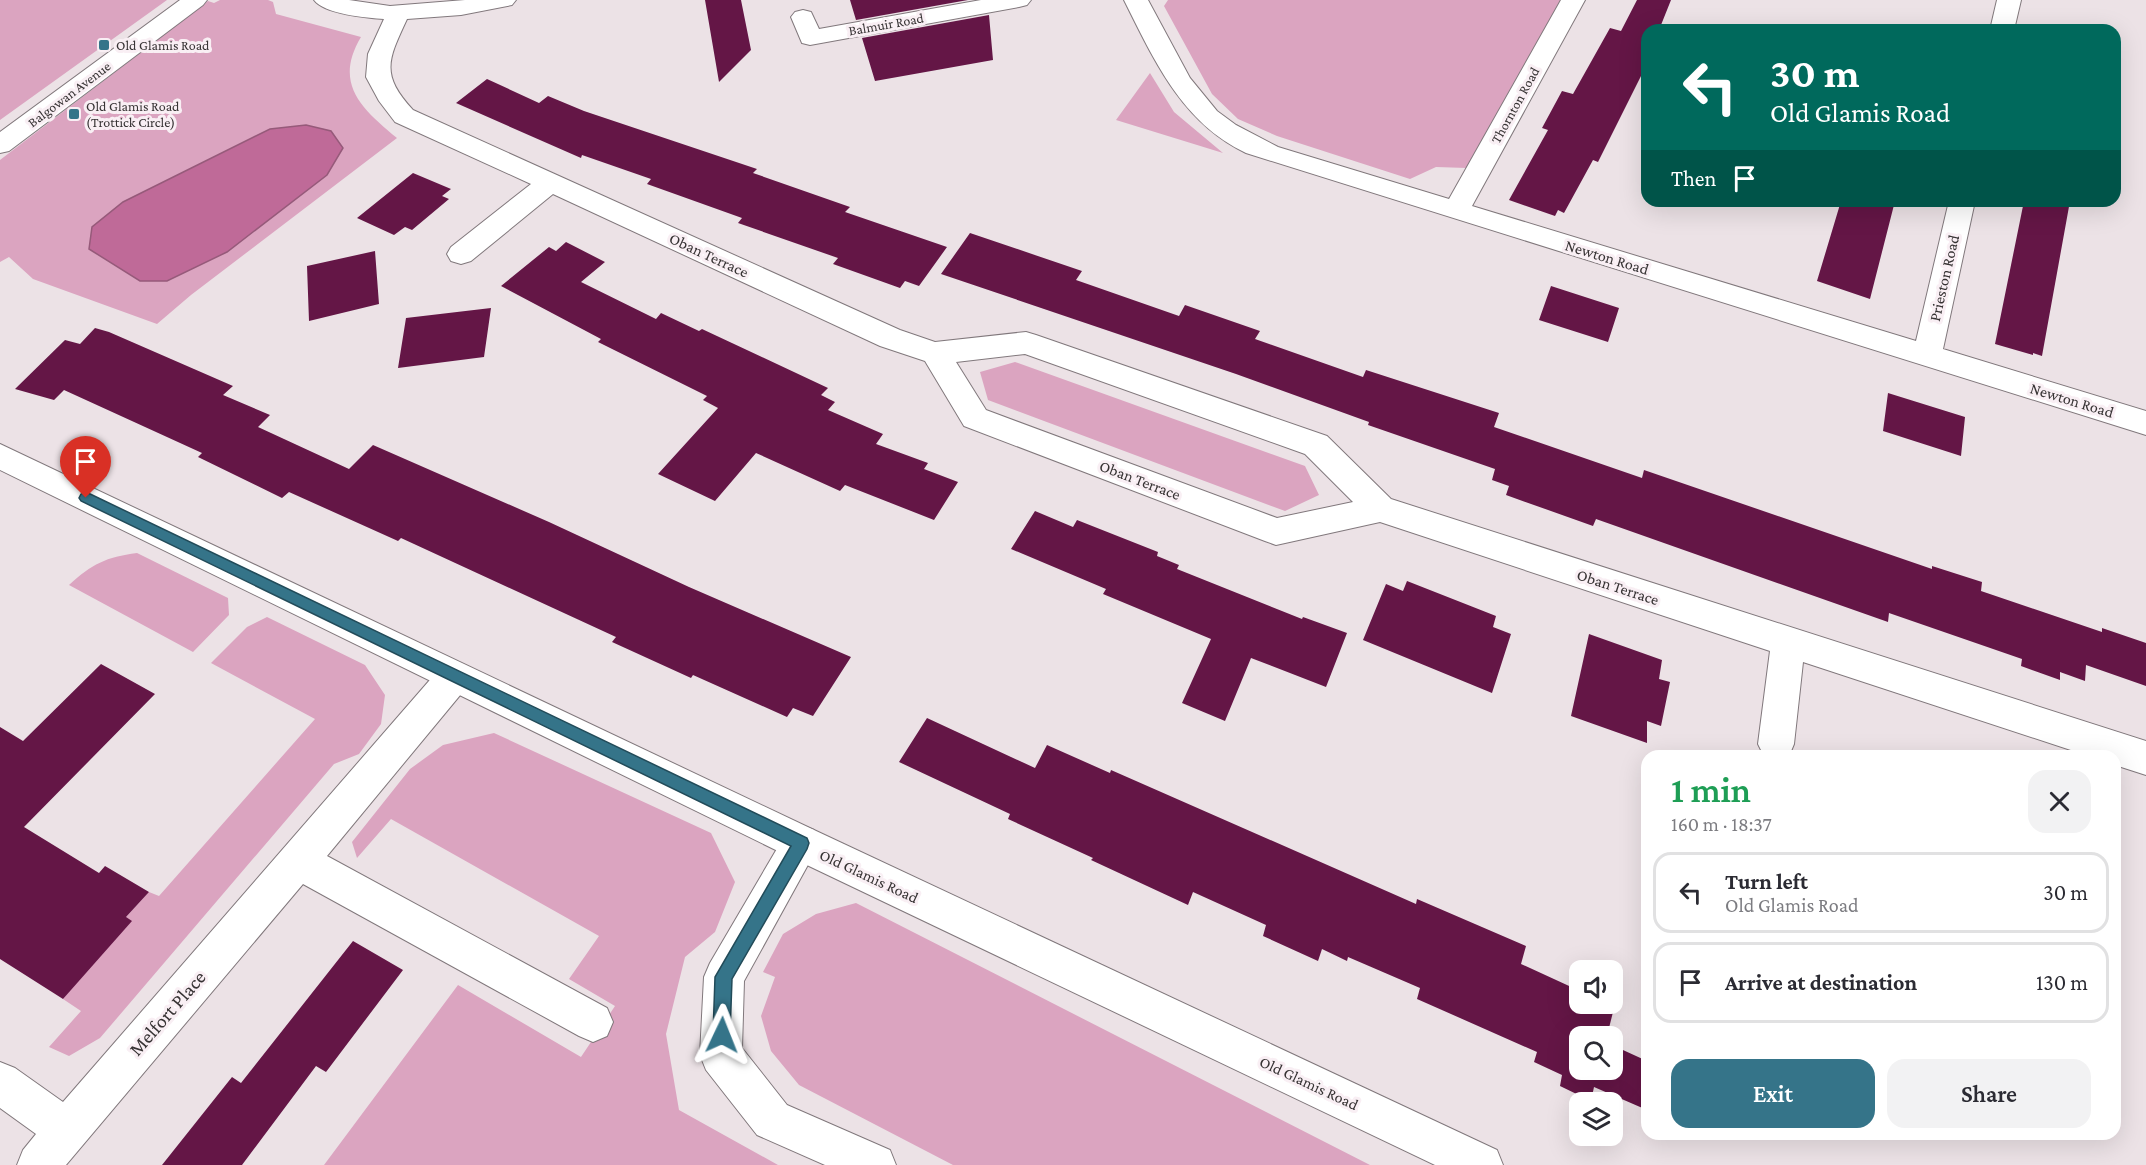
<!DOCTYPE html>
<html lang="en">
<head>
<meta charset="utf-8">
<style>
  body { margin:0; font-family:"Crimson Pro",serif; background:#f2f2f3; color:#2b2b33; height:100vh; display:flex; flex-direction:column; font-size:22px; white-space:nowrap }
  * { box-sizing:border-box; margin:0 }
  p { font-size:20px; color:#7c7c81 }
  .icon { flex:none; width:33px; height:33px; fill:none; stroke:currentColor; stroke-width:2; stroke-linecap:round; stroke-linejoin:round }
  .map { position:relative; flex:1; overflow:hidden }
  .sheet { position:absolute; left:1641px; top:750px; width:480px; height:390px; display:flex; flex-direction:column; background:#fff; border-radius:18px; box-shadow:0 6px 24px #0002 }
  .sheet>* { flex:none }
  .banner { position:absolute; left:1641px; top:24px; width:480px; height:183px; border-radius:18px; box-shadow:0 6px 24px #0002; background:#00695c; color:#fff; overflow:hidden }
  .tools { position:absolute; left:1569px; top:960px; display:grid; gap:12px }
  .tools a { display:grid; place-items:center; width:54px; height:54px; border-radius:12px; background:#fff; box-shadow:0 6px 24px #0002; font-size:30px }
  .pin { position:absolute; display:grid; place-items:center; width:51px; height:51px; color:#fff; margin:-62px -26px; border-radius:50% 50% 50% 0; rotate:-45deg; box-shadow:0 0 6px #0007 }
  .pin .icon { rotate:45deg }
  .me { position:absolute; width:66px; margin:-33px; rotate:2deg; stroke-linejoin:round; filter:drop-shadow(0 0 4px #0008) }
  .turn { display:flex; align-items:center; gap:21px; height:126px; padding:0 30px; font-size:27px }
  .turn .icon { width:78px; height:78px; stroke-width:2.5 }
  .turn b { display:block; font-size:42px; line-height:51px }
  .then { display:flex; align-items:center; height:57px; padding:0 30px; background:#0003; gap:12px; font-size:22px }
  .round { display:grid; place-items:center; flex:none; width:63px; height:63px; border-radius:18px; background:#f2f2f3 }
  .headline { display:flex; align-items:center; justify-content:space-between; height:102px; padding:0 30px }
  h1 { font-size:36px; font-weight:600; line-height:45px; color:#1e9e55 }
  .button { display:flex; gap:12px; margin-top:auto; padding:12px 30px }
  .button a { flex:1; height:69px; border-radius:18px; background:#357489; color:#fff; font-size:24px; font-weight:600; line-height:69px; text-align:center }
  .button a+a { background:#f2f2f3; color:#2b2b33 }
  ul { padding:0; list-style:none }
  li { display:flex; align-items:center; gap:18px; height:81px; margin:0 12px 9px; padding:0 18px; border:3px solid #e1e1e2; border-radius:18px }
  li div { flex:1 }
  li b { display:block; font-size:22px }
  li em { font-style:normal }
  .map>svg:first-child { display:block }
  .green { fill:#dba4c0 }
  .water { fill:#bf6a98; stroke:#965a7a; stroke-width:1.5 }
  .building { fill:#641646 }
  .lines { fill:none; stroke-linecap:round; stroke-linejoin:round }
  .minor-casing { stroke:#81787c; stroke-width:2 }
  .tertiary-casing { stroke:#81787c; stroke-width:2 }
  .minor { fill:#fff; fill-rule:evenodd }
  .tertiary { fill:#fff; fill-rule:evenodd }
  .route { fill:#357489; stroke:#224b59; stroke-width:1.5 }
  .poi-dot { fill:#357489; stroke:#f9eff4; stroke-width:2 }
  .labels { text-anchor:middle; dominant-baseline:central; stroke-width:6; stroke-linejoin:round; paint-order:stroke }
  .far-street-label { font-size:14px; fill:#373334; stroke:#f9eff4 }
  .far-poi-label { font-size:14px; fill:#373334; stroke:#f9eff4; text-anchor:start }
  .street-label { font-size:16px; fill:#373334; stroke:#f9eff4 }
  .near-street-label { font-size:20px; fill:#373334; stroke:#f9eff4 }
</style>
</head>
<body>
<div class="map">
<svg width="2146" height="1165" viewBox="0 0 2146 1165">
  <rect width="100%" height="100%" fill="#ece2e6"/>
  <path class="green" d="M0 0H167L0 120Z
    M220 0H268L273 2 276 14 361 37C333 84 362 109 397 138L191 295 157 324 33 279 9 257 0 262V160L208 1 214 3Z
    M1168 0H1562L1467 168 1436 167 1410 179 1277 136 1238 119 1212 94 1164 6Z
    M1150 73 1174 112 1223 153 1116 120Z
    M1015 362 1305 466 1319 495 1285 511 988 400 980 372Z
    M137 553 228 598 229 615 193 652 69 585C92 564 106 557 137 553Z
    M267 617 365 665 385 695 381 724 359 754 334 764 100 1038 69 1056 49 1047 81 1011 63 999 126 917 149 892 159 896 315 719 211 663 247 627Z
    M494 733 711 833 735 882 715 932 685 957 666 1034 679 1110 778 1165H324L458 985 581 1057 615 1006 569 979 599 936 391 819 357 858 352 842 410 769 443 745Z
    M856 903 1370 1165H953L799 1085 771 1051 761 1016 775 977 763 972 783 934 816 914Z"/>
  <path class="water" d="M306 125 331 131 343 148 327 175 227 252 167 281H140L89 249 92 227 123 202 270 129Z"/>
  <path class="building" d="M705 0H741L751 50 719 82Z
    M850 0H968L856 20Z
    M1637 0H1671L1659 30H1647V64L1598 162 1593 160 1564 213 1558 210 1555 216 1509 200 1548 130 1542 128 1562 91 1573 94 1610 28 1621 31Z
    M989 15 993 60 875 81 862 38Z
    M487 79 539 103 548 96 584 111 757 169 753 173 850 207 845 212 947 247 919 286 905 281 900 288 833 264 838 258 738 223 742 218 647 184 651 179 582 155 581 158 456 103Z
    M413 173 451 189 442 196 449 199 412 230 405 227 394 235 357 218Z
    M1841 201H1895L1870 299 1817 281Z
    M2024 201H2070L2042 356 2033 353V355L1995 344Z
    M970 233 1082 271 1076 280 1179 316 1185 305 1260 331 1255 339 1363 377 1366 370 1499 413 1494 427 1642 478 1644 470 1932 569V566L1982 582 1981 591 2102 632V628L2146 643V686L2086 665 2085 681 2060 672V680L2021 666 2022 659 1889 613 1888 622 1596 519 1593 526 1506 495 1509 486 1492 480 1495 469 1368 425 1369 422 1236 374 941 274Z
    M566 242 605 262 581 282 656 319 661 313 699 331 702 329 828 388 821 395 835 402 828 410 883 434 876 444 928 463 924 469 958 482 934 520 845 485 840 491 756 453 715 501 658 474 718 408 703 400 707 396 598 342 601 339 501 286 549 247 556 251Z
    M375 251 379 304 309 321 307 266Z
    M1551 286 1619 308 1608 342 1539 320Z
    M491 308 484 357 398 368 406 318Z
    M95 328 109 332 233 386 223 395 270 415 258 427 349 469 373 445 549 522 689 587 851 657 813 716 793 708 787 717 693 675 691 678 612 642 616 637 401 538 398 541 289 492 282 498 198 457 202 453 64 390 54 400 15 389 65 340 80 344Z
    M1888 393 1965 417 1961 456 1883 431Z
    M1035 511 1073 527 1077 520 1158 552 1157 556 1179 565 1177 569 1302 619 1303 617 1347 633 1326 687 1251 658 1225 721 1182 703 1211 639 1103 594 1106 589 1011 549Z
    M1407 581 1496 616 1493 627 1511 634 1492 693 1363 640 1386 584 1403 591Z
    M1589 634 1662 660 1659 679 1670 682 1661 726 1647 721V743L1571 716Z
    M101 664 155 694 24 827 99 873 105 866 149 892 126 917 132 921 63 999 0 959V727L23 741Z
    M927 718 1035 768 1047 745 1110 773 1111 770 1416 904 1417 899 1526 946 1521 964 1580 991V1004H1615L1607 1036H1580V1070H1612V1045L1647 1061V1110L1594 1087 1591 1101 1560 1086 1562 1075 1534 1062 1537 1052 1417 999 1420 988 1348 957 1347 961 1322 949 1318 961 1263 936 1266 925 1193 892 1188 905 1091 860 1093 858 1008 819 1010 814 899 762Z
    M353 941 403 970 326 1072 316 1066 242 1165H162L232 1077 241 1083Z"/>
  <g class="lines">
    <defs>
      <path id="minor" d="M314 0H349L390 6 465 0H516L512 5 461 15 407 19C388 60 380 74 413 110L900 330 935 342 1026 332 1036 335 1327 436 1391 499 2146 741V775L2115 765V756H2089L1803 662 1794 744 1789 756H1764L1758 744 1770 651 1380 522 1276 545 1265 541 964 426 925 361 880 346 553 194 471 261 461 264 451 261 447 254 451 247 531 184 395 122 379 101 366 77 368 54 384 19C367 18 324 14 314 0ZM1025 354 1305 454 1353 502 1277 518 986 410 956 362Z
        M981 0H1031L1027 5 1019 7 810 45 802 43 791 17 795 12 803 10 811 12 819 29Z
        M1124 0H1148L1190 78 1217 111 1236 125 1278 147 1449 199 1561 0H1585L1472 206 1916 341 1949 201H1975L1943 349 2146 411V435L1246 153C1182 123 1154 60 1124 0Z
        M1997 0H2021L2014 30H1990Z
        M454 661 466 666 471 677 466 688 327 856 607 1008 613 1022 607 1036 593 1042 579 1036 303 884 66 1165H17L23 1150 36 1134 0 1108V1062L15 1068 63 1102 442 666Z
        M801 825 814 830 820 843 744 981 742 1048 787 1105 890 1150 896 1165H825L757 1135 706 1070 700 1055 704 977 710 963 788 830Z"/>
      <path id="tertiary" d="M180 0H207L203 5 9 151 0 153V132Z
        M0 444 814 830 1497 1150 1503 1165H1435L788 856 0 470Z"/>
    </defs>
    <use href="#minor" class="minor-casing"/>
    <use href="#tertiary" class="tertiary-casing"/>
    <use href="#minor" class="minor"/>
    <use href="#tertiary" class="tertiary"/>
  </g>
  <path class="route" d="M86 492 807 838 809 843 807 849 732 979 730 1035 727 1041 722 1044 716 1041 713 1035 715 977 791 846 81 501 79 498 81 494Z"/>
  <g class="poi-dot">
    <rect x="98" y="39" width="12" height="12" rx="3"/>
    <rect x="68" y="108" width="12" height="12" rx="3"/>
  </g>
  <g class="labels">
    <g class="far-street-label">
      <text transform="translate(886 24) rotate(-10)">Balmuir Road</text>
      <text transform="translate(69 94) rotate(-37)">Balgowan Avenue</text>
      <text transform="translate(1515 105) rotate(-61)">Thornton Road</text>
    </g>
    <g class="far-poi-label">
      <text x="116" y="45">Old Glamis Road</text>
      <text x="86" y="106">Old Glamis Road<tspan x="86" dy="16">(Trottick Circle)</tspan></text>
    </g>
    <g class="street-label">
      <text transform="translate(709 255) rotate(25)">Oban Terrace</text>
      <text transform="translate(1607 257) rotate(17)">Newton Road</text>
      <text transform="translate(1944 278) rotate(-77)">Prieston Road</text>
      <text transform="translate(2072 400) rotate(17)">Newton Road</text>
      <text transform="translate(1140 480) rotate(21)">Oban Terrace</text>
      <text transform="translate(1618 587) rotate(18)">Oban Terrace</text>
      <text transform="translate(869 876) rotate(25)">Old Glamis Road</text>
      <text transform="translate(1309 1083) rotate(25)">Old Glamis Road</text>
    </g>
    <g class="near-street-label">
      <text transform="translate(167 1013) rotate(-49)">Melfort Place</text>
    </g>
  </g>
</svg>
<div class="tools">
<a><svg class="icon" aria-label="sound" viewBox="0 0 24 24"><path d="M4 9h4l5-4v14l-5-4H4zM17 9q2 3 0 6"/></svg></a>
<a><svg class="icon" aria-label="search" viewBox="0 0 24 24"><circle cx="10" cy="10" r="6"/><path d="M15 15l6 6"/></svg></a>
<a><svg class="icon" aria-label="layers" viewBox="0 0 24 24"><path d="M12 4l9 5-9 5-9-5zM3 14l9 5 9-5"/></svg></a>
</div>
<div class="pin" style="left:86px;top:498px;background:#d93025"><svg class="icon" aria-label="arrive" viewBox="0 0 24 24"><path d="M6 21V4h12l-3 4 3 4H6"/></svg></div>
<svg class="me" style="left:722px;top:1035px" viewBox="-20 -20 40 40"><path d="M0-17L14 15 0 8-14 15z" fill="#357489" stroke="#fff" stroke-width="4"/></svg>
<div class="banner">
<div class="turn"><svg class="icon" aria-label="left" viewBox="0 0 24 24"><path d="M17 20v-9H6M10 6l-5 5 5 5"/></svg><div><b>30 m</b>Old Glamis Road</div></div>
<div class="then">Then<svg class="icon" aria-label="arrive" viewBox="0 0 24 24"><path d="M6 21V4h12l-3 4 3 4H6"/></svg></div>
</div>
<section class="sheet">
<div class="headline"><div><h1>1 min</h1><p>160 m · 18:37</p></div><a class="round"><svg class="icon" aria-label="close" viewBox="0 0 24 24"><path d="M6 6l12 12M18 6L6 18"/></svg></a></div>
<ul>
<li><svg class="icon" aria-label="left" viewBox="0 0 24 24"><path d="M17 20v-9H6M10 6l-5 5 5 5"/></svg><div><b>Turn left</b><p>Old Glamis Road</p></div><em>30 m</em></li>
<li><svg class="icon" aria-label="arrive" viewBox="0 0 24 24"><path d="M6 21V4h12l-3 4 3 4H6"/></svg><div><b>Arrive at destination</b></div><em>130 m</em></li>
</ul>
<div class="button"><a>Exit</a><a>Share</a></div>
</section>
</div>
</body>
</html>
